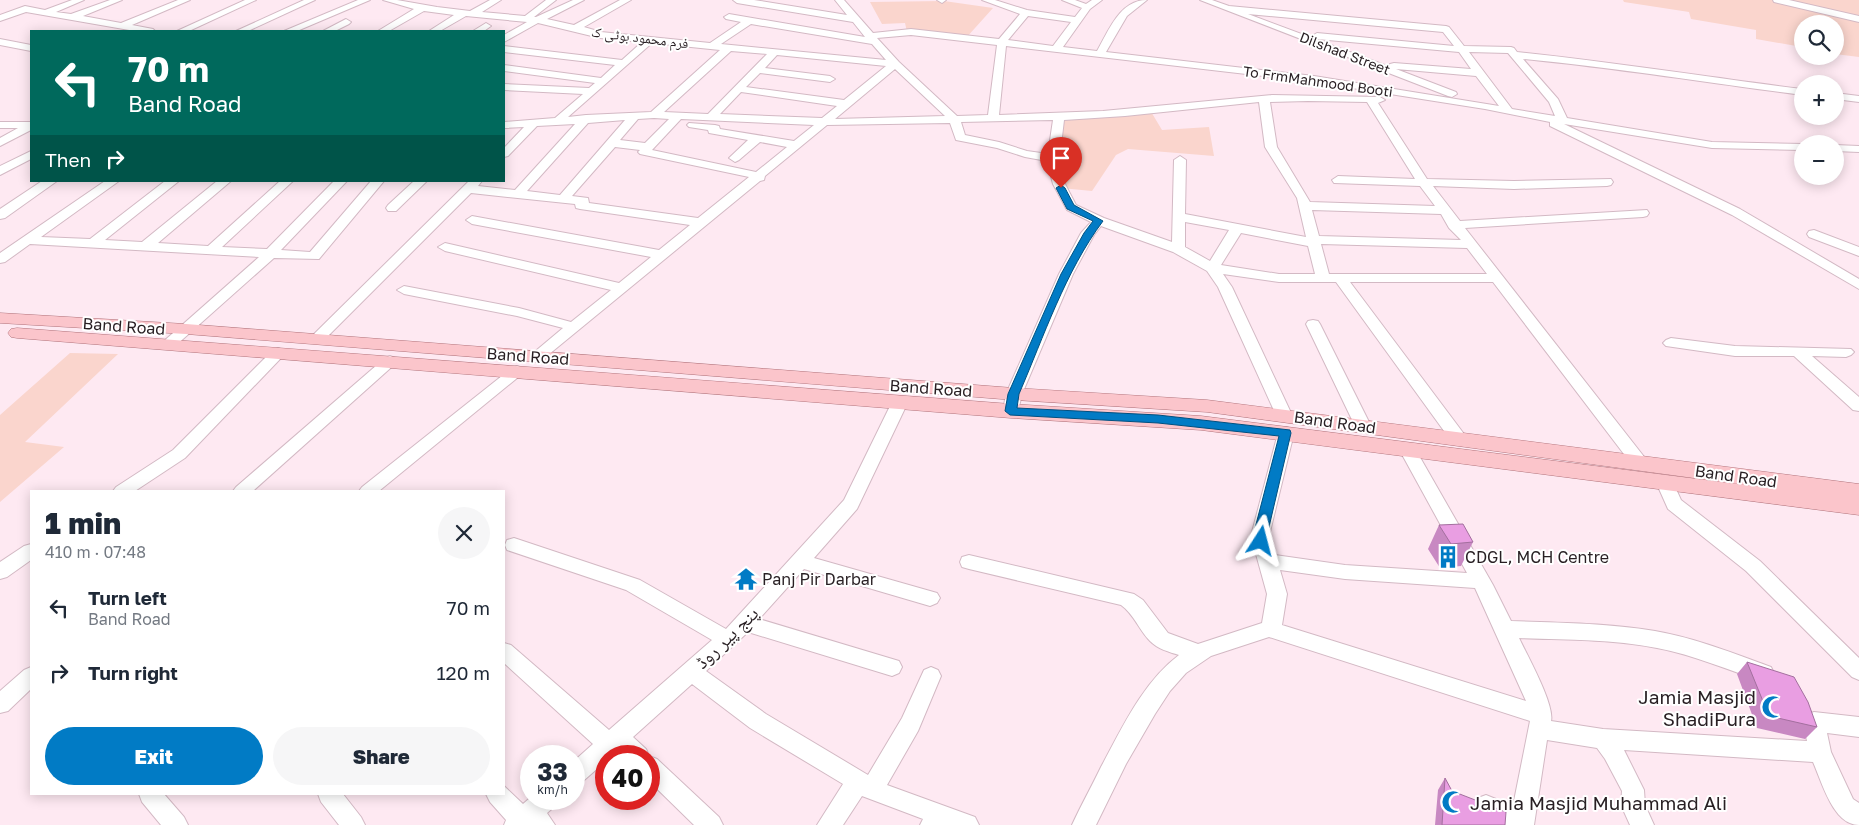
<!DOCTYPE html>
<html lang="en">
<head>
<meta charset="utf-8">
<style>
  body { margin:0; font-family:"Golos Text","Noto Naskh Arabic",sans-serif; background:#f6f6f7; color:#1f2937; height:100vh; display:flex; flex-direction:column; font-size:19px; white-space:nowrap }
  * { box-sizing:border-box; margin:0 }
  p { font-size:16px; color:#747a83 }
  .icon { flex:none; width:28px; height:28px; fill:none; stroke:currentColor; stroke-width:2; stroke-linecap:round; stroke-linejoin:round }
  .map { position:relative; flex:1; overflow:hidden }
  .side { position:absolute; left:30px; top:490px; width:475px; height:305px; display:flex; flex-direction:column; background:#fff; border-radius:0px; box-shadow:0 2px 12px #0003 }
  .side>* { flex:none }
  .banner { position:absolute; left:30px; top:30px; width:475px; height:152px; border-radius:0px; box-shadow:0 2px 12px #0003; background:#00695c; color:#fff; overflow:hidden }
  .fabs { position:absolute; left:1794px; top:15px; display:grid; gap:10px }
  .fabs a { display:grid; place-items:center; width:50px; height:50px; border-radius:50%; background:#fff; box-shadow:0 2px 12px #0003; font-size:25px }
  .speed { position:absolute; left:520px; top:745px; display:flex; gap:10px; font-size:25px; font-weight:700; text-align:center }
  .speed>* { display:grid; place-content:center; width:65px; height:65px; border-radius:50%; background:#fff; box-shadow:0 2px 12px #0003; line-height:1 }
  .speed small { font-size:12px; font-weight:400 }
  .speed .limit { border:8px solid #d22; background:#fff; color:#111 }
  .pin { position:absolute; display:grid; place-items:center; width:42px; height:42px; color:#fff; margin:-51px -21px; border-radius:50% 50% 50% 0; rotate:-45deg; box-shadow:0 0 5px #0007 }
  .pin .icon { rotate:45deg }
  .me { position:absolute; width:55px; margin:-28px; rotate:9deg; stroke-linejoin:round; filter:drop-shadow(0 0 4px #0008) }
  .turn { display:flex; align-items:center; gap:18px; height:105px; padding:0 15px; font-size:22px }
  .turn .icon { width:65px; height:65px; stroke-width:2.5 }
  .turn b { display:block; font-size:35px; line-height:42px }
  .then { display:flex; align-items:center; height:48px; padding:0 15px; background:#0003; gap:10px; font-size:19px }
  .round { display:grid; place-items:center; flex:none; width:52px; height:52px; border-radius:26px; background:#f6f6f7 }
  .summary { display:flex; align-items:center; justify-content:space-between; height:85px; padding:0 15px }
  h1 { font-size:30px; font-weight:800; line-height:38px }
  .action { display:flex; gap:10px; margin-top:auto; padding:10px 15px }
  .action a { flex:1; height:58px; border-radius:30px; background:#017bc5; color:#fff; font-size:20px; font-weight:800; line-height:58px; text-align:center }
  .action a+a { background:#f6f6f7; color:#1f2937 }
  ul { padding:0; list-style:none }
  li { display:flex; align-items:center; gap:15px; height:65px; padding:0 15px }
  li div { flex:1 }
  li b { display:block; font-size:19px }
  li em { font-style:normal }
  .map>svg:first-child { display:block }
  .green { fill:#fad5cd }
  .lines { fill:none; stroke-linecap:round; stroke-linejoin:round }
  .minor-casing { stroke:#d3b9c4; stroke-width:2 }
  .major-casing { stroke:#b0727a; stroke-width:1 }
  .minor { fill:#fff; fill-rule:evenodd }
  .major { fill:#fbc5cb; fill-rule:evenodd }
  .wall { fill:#c888c2 }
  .building { fill:#e99ee2; stroke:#a36f9e }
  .route { fill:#017bc5; stroke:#015080 }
  .labels { text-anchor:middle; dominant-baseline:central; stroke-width:4; stroke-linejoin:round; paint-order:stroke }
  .far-street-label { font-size:14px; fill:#281f23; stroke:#fff }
  .street-label { font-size:16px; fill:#281f23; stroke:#fff }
  .poi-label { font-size:16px; fill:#281f23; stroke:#fff; text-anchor:start }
  .near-street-label { font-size:19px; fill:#281f23; stroke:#fff }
  .near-poi-label { font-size:19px; fill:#281f23; stroke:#fff; text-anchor:end }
</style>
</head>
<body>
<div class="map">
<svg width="1859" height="825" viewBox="0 0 1859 825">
  <rect width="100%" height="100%" fill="#fee9f2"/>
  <path class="green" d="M1623 0H1859V57L1835 54V24H1802V47L1756 39V30L1691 19 1689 12 1624 2Z
    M944 1 993 8 966 38 907 32 905 23 882 24 870 2Z
    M1150 110 1162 130 1209 127 1214 156 1128 149 1116 155 1092 191 1061 188 1059 184V117Z
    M70 353 118 354 25 442 64 447 0 502V415Z"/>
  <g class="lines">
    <defs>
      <path id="minor" d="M72 0H84L56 12 71 14 110 0H122L83 16 121 23 178 0H190L132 25 153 29 155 31H135L26 12 0 21V15L25 6 45 10Z
        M245 0H256L189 31H177Z
        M304 0H315L248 31H236Z
        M358 0H370L297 31H284Z
        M383 0H397L437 7 470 11 490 0H501L482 12 525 16 546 0H556L534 17H536L573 0H584L547 19 574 25 620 0H631L584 27 601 32 710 43 741 22 726 19 724 17 729 14 865 37 853 22 737 3 733 0H754L847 15 835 0H844L873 33 911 29 999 39 1020 14 982 0H995L1027 10 1075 17 1082 8 1062 0H1075L1086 4 1092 0H1102L1090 9 1063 47 1097 51C1109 30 1120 0 1147 0L1127 16 1106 52 1314 76 1499 106 1476 76 1396 69 1456 92 1457 94 1452 97 1448 96 1200 0H1212L1229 6 1446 26 1449 27 1464 46 1511 47 1514 48 1517 52C1613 62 1707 77 1802 89V95C1709 83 1616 68 1523 59L1558 99 1567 118 1712 142 1803 144 1802 150 1712 148 1564 124 1740 209 1859 279V289L1732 215 1550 126V122L1485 109 1314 82 1006 46 999 115 1103 111 1272 95 1380 97 1385 100 1378 103 1427 179 1514 181 1611 179 1613 182 1611 185 1607 186 1514 189 1433 186 1460 221 1647 210 1649 213 1647 216 1643 217 1465 228 1645 458 1648 462 1645 466 1639 468 1633 466 1493 282H1350L1464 434 1466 438 1464 442 1458 444 1452 442 1336 282H1279L1223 274 1232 287 1292 415 1290 419 1284 420 1278 419 1276 415 1218 287 1207 271 1173 252 1101 226 1094 235 1073 274 1022 394 1017 415 1011 416 1005 415 1003 411 1006 394 1059 274 1081 233 1091 222 1067 210 1053 184 1047 161 1025 157 997 148 956 140 950 123 827 125 765 176 764 180 760 181 542 360H532L529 357 532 354 563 328 517 316 404 294 397 290 404 286 519 308 571 322 611 290 445 251 438 247 445 243 619 283 651 257 472 224 466 220 472 216 659 250 690 225 580 209 576 208 575 204 471 193 321 343H311L309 340 311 337 469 181H482L478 186 515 190 575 124 537 126 508 156 504 157V148L524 127 504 128V122L555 118 583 94 504 90V84L589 88 595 83 504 71V65L601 78 615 65 504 52V46L622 60 642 42 600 38 538 23 504 42V35L527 22 466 16 440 31H429L454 15 424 11 389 31H378L414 9ZM1248 14 1443 32 1454 46 1317 33 1312 36 1317 39 1459 52 1471 69 1394 63 1390 64V67ZM1028 16 1071 22 1053 46 1008 40ZM751 24 872 44 886 60 721 44ZM911 35 997 45 988 115 957 116 899 62 877 38ZM652 43 720 50 651 112 586 115 568 117ZM731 51 767 54 708 114 664 112ZM1469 52 1508 53 1549 102 1555 116 1512 109ZM777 55 886 66 844 100 746 87 760 73 830 82 835 79 830 76 765 68ZM895 69 945 116 835 119ZM741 92 837 106 822 118 720 114ZM1308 101 1367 102 1415 179 1338 176 1332 180 1334 183 1420 186 1435 206 1310 202 1277 147 1270 102ZM1259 102 1265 147 1297 198 1306 237 1185 214 1186 160 1180 156 1174 160 1172 242 1104 218 1076 205 1065 184 1059 162 1064 120 1125 116ZM654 118 669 119 645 143 620 140 638 119ZM681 119 814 125 794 141 720 129 719 126 715 125 689 123 687 125 689 127 708 130 709 133 748 140 729 158 735 162 739 160 760 142 787 147 756 172 652 150ZM625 120 560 195 527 191 588 123ZM1053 120 1048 154 1027 151 999 142 965 135 961 122ZM615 147 640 150 638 152 640 154 749 177 698 218 589 203 588 198 572 196ZM1312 210 1441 214 1449 228 1461 240 1319 236ZM1185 222 1229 230 1210 261 1185 247ZM1241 233 1308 246 1315 274H1279L1221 265ZM1321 244 1467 248 1487 274H1329Z
        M937 0H946L942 3Z
        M1773 0H1789L1859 16V22L1774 2Z
        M346 19 351 22 349 24 335 31H323Z
        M486 23 491 26 484 31H473Z
        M0 39 31 45V51L0 45Z
        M1835 93 1859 96V102L1835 99Z
        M0 122H31V130L0 146V138L18 128H0Z
        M1835 145 1859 146V152L1835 151Z
        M31 151V159L0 175V166Z
        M42 181H57L5 218 0 219V209Z
        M105 181H119L41 237 90 239 165 181H179L105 240 142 242 217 181H231L158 243 208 246 280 181H293L222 247 267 249 334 181H347L281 250 310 252 371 181H384L319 259 274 258 174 347H164L161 344 164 341 259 257 30 244 5 262 0 263V253Z
        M414 181H427L396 211H388L386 208 388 205Z
        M1814 230 1859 247V256L1809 237 1807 234 1809 231Z
        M1313 320 1318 321 1320 324 1371 426 1369 430 1363 431 1357 430 1355 426 1306 324 1308 321Z
        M1671 338 1735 346 1851 349 1854 352 1851 355 1846 357 1812 356 1859 397V411L1853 410 1794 356H1735L1666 346 1663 343 1666 340Z
        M278 348 283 350 286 353 283 356 185 458 135 491H113L116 487 173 450 273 350Z
        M390 356 395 358 398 361 395 364 253 491H233L236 487 385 358Z
        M517 366 522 368 525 371 522 374 379 491H359L362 487 512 368Z
        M900 397 906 398 908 402 857 509 814 558 937 593 940 598 937 603 930 606 804 569 759 619 899 661 902 667 899 673 892 676 748 632 706 671 766 714 868 775 902 718 924 670 931 667 938 670 941 676 918 731 887 785 975 817 979 825H920L923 819 862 796 843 825H817L843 784 750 728 692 684 633 737 646 749 649 756 657 759 719 817 723 825H694L649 781V756H623L617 751 611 756H606V761L582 782 574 785V761L593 744 504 663V643L511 645 609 730 712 640 626 590 507 550 505 545 507 540 514 538 640 580 726 629 844 500 892 402 894 398Z
        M1286 427 1292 429 1294 433 1269 536 1275 555 1345 565 1467 573 1399 449 1401 445 1407 443 1413 445 1493 585 1511 621C1559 623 1607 623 1655 631 1695 638 1733 653 1771 667L1774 673 1771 679 1764 682C1728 670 1694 655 1657 648 1612 639 1565 640 1519 638 1527 655 1555 705 1551 721L1603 729 1807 741 1803 722 1806 715 1814 712 1859 717V737L1827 733 1831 752 1853 799 1859 803V825C1833 825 1822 782 1813 762L1624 750 1644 790 1645 805 1654 825H1630L1621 805 1622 791 1605 759 1597 748 1547 740 1534 825H1505L1478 814 1474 806 1478 798 1486 795 1513 806 1530 721 1269 637 1211 656 1186 673 1170 691 1155 714 1126 764 1096 825H1072C1081 805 1092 786 1101 767 1122 728 1143 682 1179 655 1169 652 1158 649 1150 641 1139 630 1134 614 1121 605L969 569 962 567 960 562 962 557 969 555 1134 594 1143 600 1168 633 1198 644 1262 623 1267 594 1251 536 1278 433 1280 429ZM1280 570 1345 579 1475 588 1526 701 1282 625 1287 594Z
        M1665 476 1671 478 1681 500 1760 561 1859 658V680L1852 677 1746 571 1668 509 1656 482 1659 478Z
        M31 544V560L7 577 0 579V562L24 546Z
        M31 667V689L8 711 0 713V691L24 670Z
        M504 786 523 804 531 797V799H557L554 807 547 813 555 825H504L506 820 490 802 486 794H504Z
        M139 794H164L184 817 188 825H161L142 802Z
        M318 794H343L361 817 365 825H339L321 802Z"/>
      <path id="major" d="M0 313 186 324 1014 388 1207 400 1859 484V515L1201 430 1011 418 17 338 11 337 8 333 11 329 17 328 1011 404 1201 416 1768 488 1207 412 1014 400 186 334 0 323Z"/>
    </defs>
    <use href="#minor" class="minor-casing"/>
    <use href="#major" class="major-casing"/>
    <use href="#minor" class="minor"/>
    <use href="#major" class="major"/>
  </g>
  <path class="wall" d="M1439 525 1473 542 1461 566 1440 568 1428 549Z
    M1747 662 1817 727 1805 739 1757 728 1737 674Z
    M1445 778 1452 791 1505 825H1435L1438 790Z"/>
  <path class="building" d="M1463 524 1473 542 1451 544 1439 525Z
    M1747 662 1794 677 1808 702 1817 727 1769 716Z
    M1445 778 1452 791 1506 812 1505 825H1442Z"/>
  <path class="route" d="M1061 185 1065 188 1074 205 1103 221C1065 272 1044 336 1019 394L1017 408 1158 415 1290 430 1291 433 1265 544H1256L1253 536 1279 436 1158 423 1010 415 1005 411 1008 394 1061 274 1084 233 1093 221 1067 209 1056 188Z"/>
  <defs>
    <symbol id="building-bare" viewBox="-9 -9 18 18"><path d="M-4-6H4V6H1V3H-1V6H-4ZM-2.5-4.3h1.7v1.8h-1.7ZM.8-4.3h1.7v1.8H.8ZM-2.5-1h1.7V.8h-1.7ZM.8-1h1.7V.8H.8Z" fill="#017bc5" stroke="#fff" stroke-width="2.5" paint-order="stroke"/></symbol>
    <symbol id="temple-bare" viewBox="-9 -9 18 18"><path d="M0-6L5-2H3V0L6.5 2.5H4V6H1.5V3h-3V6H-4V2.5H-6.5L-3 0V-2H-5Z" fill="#017bc5" stroke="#fff" stroke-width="2.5" paint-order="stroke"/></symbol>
    <symbol id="mosque-bare" viewBox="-9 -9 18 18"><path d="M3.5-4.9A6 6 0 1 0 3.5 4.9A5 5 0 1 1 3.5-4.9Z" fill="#017bc5" stroke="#fff" stroke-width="2.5" paint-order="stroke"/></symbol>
  </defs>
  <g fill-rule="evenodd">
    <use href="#building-bare" x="1432" y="541" width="32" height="32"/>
    <use href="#temple-bare" x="730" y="563" width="32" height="32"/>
    <use href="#mosque-bare" x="1757" y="691" width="32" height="32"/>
    <use href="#mosque-bare" x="1437" y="786" width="32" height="32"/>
  </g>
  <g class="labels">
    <g class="far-street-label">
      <text transform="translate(640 37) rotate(7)">فرم محمود بوٹی ک</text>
      <text transform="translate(1345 53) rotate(21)">Dilshad Street</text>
      <text transform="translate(1318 81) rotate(8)">To FrmMahmood Booti</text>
    </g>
    <g class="street-label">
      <text transform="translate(124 326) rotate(4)">Band Road</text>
      <text transform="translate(528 356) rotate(4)">Band Road</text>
      <text transform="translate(931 388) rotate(4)">Band Road</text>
      <text transform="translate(1335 422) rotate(8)">Band Road</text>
      <text transform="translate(1736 476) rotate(8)">Band Road</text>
    </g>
    <g class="poi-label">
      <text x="1465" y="557">CDGL, MCH Centre</text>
      <text x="762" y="579">Panj Pir Darbar</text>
    </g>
    <g class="near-street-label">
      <text transform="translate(726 637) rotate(-44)">پنج پیر روڈ</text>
    </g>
    <g class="near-poi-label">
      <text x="1756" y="696">Jamia Masjid<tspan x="1756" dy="22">ShadiPura</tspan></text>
      <text x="1470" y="802" text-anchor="start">Jamia Masjid Muhammad Ali</text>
    </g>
  </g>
</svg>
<div class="fabs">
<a><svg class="icon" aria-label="search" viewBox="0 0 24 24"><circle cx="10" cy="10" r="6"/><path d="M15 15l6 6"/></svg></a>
<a>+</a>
<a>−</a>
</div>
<div class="speed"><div>33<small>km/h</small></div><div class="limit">40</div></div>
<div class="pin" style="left:1061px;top:188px;background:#d93025"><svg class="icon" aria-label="arrive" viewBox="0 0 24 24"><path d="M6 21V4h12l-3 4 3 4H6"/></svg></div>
<svg class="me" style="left:1261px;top:541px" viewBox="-20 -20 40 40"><path d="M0-17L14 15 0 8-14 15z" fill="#017bc5" stroke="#fff" stroke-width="4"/></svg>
<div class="banner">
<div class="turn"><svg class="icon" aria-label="left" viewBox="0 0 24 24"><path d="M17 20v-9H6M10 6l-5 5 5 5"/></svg><div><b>70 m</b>Band Road</div></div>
<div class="then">Then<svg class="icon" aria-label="right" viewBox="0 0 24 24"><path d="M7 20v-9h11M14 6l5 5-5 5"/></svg></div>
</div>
<section class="side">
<div class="summary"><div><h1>1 min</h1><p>410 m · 07:48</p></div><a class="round"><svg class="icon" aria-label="close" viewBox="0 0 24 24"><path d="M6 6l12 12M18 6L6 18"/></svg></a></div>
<ul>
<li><svg class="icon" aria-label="left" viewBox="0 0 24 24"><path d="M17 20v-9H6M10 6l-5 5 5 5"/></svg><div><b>Turn left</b><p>Band Road</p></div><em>70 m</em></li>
<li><svg class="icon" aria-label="right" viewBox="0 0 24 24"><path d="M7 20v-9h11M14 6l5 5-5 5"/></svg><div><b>Turn right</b></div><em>120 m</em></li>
</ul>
<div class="action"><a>Exit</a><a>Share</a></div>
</section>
</div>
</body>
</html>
